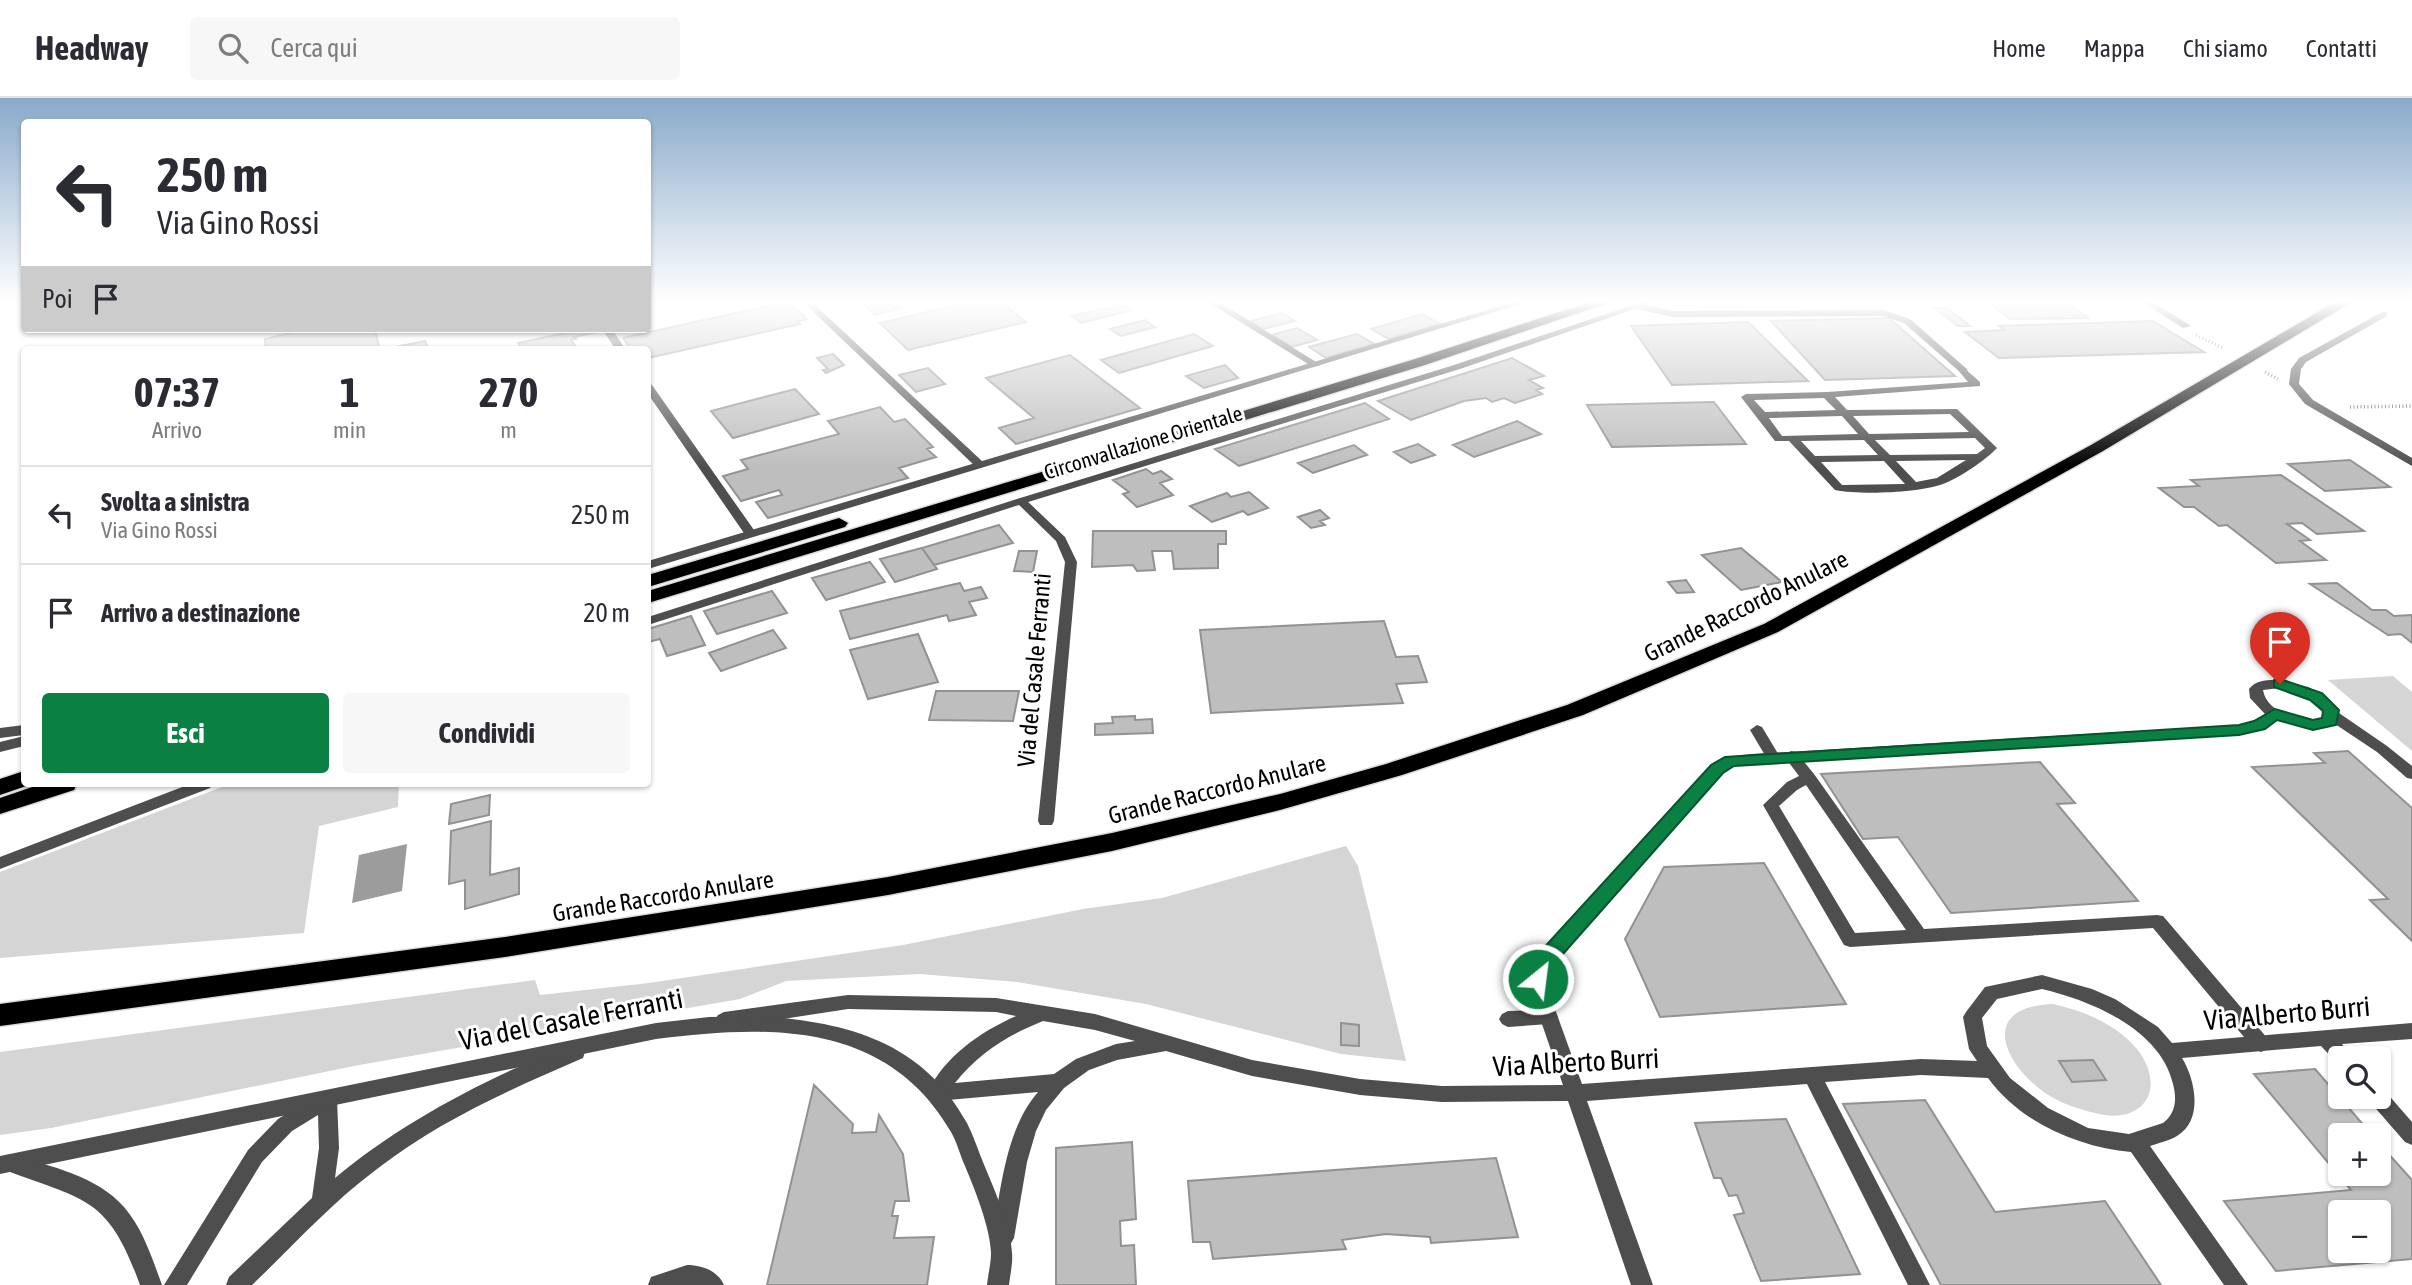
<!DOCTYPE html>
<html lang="it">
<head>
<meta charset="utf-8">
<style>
  body { margin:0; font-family:"Asap Condensed",sans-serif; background:#f7f7f7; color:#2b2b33; height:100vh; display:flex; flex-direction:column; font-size:26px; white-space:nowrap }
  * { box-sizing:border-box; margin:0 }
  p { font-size:23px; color:#7c7c81 }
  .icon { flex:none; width:38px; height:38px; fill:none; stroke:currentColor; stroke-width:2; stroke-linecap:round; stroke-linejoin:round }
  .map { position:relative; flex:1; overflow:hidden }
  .sheet { position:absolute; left:21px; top:248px; width:630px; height:441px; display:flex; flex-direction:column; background:#fff; border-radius:7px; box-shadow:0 2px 5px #0004 }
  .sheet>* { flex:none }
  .banner { position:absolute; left:21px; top:21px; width:630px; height:214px; border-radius:7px; box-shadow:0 2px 5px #0004; background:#fff; color:#2b2b33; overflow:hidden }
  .controls { position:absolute; left:2328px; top:948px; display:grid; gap:14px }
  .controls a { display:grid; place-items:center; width:63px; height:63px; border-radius:7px; background:#fff; box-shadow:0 2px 5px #0004; font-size:35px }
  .pin { position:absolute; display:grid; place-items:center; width:60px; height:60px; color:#fff; margin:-72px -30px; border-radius:50% 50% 50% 0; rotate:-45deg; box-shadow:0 0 7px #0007 }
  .pin .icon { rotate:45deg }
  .me { position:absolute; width:77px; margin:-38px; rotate:29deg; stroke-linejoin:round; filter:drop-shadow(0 0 5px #0008) }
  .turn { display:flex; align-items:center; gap:24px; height:147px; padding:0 21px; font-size:32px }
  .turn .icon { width:91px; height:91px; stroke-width:2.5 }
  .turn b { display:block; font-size:49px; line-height:60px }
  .then { display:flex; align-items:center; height:66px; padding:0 21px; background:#0003; gap:14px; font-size:26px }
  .eta { display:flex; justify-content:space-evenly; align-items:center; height:119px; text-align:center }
  .eta b { font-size:42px; font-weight:700; line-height:49px }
  .action { display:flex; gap:14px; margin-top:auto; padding:14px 21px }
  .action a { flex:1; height:80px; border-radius:7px; background:#0b8043; color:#fff; font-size:28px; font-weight:700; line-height:80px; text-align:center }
  .action a+a { background:#f7f7f7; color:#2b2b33 }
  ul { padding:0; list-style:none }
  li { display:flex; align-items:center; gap:21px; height:98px; padding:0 21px; border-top:2px solid #e1e1e2 }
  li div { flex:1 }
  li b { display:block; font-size:26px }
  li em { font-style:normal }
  header { display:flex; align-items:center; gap:42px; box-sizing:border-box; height:98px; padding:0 35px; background:#fff; border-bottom:2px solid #e1e1e2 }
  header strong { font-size:33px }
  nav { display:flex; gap:38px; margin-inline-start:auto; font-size:24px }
  .search { width:490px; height:63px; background:#f7f7f7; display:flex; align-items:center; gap:18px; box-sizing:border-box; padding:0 24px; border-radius:7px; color:#7c7c81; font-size:26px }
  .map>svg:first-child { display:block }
  .green { fill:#d5d5d5; fill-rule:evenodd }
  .water { fill:#9c9c9c }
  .building { fill:#bebebe; stroke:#929292; stroke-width:2; fill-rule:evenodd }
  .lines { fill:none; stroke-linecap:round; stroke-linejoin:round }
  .motorway-casing { stroke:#dbdbdb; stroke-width:3 }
  .path { stroke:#707070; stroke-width:3.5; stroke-dasharray:1 2.5; stroke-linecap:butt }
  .service { fill:#4e4e4e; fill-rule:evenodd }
  .minor { fill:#4e4e4e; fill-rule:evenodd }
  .tertiary { fill:#4e4e4e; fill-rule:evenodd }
  .motorway { fill:#000; fill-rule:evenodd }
  .route { fill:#0b8043; stroke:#07532c; stroke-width:2 }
  .labels { text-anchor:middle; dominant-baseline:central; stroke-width:6; stroke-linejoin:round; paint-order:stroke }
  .far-street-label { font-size:21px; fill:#000; stroke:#fff }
  .street-label { font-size:24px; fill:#000; stroke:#fff }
  .near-street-label { font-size:28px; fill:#000; stroke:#fff }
</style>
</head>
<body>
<header>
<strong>Headway</strong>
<div class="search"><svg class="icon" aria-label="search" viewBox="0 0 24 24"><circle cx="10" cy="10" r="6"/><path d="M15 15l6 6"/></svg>Cerca qui</div>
<nav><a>Home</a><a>Mappa</a><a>Chi siamo</a><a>Contatti</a></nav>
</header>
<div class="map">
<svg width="2412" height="1187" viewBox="0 0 2412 1187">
  <rect width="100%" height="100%" fill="#fff"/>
  <path class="green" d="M2393 578 2412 594V653L2328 582Z
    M230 686H399L398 709 319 728 304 835 0 860V774Z
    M1346 748 1358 768 1406 963 1341 956 1146 906 1017 884 920 876 786 883 740 901 359 967 51 1030 0 1037V954L535 882 540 897 649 885 903 847 1083 811 1162 800Z
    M2053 906C2084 913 2116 926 2137 951 2168 991 2143 1028 2095 1015 2078 1011 2060 1005 2045 995 2002 964 1979 909 2053 906ZM2093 962 2106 982 2073 984 2059 964Z"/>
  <path class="water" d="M407 746 402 793 352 805 359 757Z"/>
  <path class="building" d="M896 204 902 210 875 217 863 205Z
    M970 204H1001L1026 224 908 252 880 225Z
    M2067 204 2088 220 2010 221 1990 205Z
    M781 205 791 206 807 221 798 223 800 226 648 260V252H631L623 240Z
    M1122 206 1132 212 1081 225 1072 218Z
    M1935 210H1947L1970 228H1958Z
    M1282 215 1295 223 1263 231 1251 223Z
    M1422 216 1440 226 1389 241 1371 231Z
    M1889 220 1955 278 1825 282 1771 223Z
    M1145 222 1155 229 1121 238 1110 231Z
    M2153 223 2204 254 1999 260 1965 234 2004 232 1999 228Z
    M1748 224 1808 283 1672 287 1631 228Z
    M1297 230 1317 242 1292 249 1272 237Z
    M308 231H379L375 232 380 252H266L265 241Z
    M585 231 597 234 574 239 576 241 571 242 578 252H522L518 245Z
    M1194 236 1213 248 1119 275 1101 262Z
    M1357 236 1374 246 1326 260 1309 249Z
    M425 243 429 252H381Z
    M833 256 844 267 826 275 823 272 828 271 817 260Z
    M1070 257 1140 310 1016 346 999 330 1034 320 986 280Z
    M1512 260 1544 278 1529 282 1543 290 1536 292 1542 296 1515 305 1504 300 1492 304 1486 300 1464 303 1411 322 1378 303Z
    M1225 267 1238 280 1204 290 1186 278Z
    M928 270 945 286 916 294 899 277Z
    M795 291 819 316 733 340 711 313Z
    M1714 304 1746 346 1612 349 1587 307Z
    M1365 305 1389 321 1239 368 1215 351Z
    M880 309 894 324 905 321 933 349 927 351 936 359 899 370 908 380 768 420 756 404 782 397 779 392 741 403 723 378 748 371 741 362 839 336 828 323Z
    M1517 323 1541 336 1474 359 1453 347Z
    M1418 346 1435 357 1411 365 1394 354Z
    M1354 347 1367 357 1313 375 1298 365Z
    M2350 362 2390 389 2325 393 2288 366Z
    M1146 371 1153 376 1161 373 1172 381 1160 385 1173 397 1137 409 1123 396 1129 394 1113 382Z
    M2281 377 2364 433 2317 436 2302 425 2287 426 2310 442 2300 443 2326 462 2276 465 2227 427 2219 428 2194 409H2184L2159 390 2199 388 2191 382Z
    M1249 394 1268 410 1248 417 1243 413 1212 424 1190 408 1227 395 1231 399Z
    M1320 412 1329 420 1320 423 1325 427 1311 430 1298 419Z
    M999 427 1013 445 934 467 922 450Z
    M1093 433H1226V446H1218V470L1174 471 1172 453H1152L1155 472 1137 473 1133 467 1092 469Z
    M922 450 937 471 895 484 880 461Z
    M1741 450 1782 484 1741 492 1702 457Z
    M1019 453H1037L1033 474 1014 473Z
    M870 464 885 484 826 502 812 480Z
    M1686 482 1694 494 1677 495 1668 484Z
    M960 485 964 493 981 489 987 500 969 504 976 517 949 523 947 517 850 541 840 513Z
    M2337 485 2372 512H2386L2394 518 2412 517V545L2401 536 2388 537 2310 486Z
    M772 493 787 515 717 536 704 513Z
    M691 518 705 547 667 558 660 541 648 544V531Z
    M1384 523 1396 559 1418 558 1427 584 1396 586 1403 605 1211 615 1200 532Z
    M773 532 786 550 721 573 709 555Z
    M918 536 938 584 868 601 850 552Z
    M936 593H1019L1013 623 929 622Z
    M1135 618V622L1152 621 1153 635 1095 637V626L1113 625 1112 619Z
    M2348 653 2412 710V843L2370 802 2388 801 2252 669 2325 665 2314 655Z
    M2040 664 2075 705 2057 706 2138 803 1951 815 1898 739 1863 741 1821 676Z
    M490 697 489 717 449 726 451 706Z
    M491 723 490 777 519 770V796L465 811V782L449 786 451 733Z
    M1764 765 1846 906 1660 919 1625 841 1664 769Z
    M1341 925 1359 927V948L1341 947Z
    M2093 962 2106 982 2072 984 2059 963Z
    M2315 971 2373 1038H2340V1076H2378V1044L2412 1082V1161L2276 1173 2224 1103 2351 1092 2254 976ZM2340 1115H2378V1153H2340Z
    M814 987 853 1026 852 1035 876 1034 879 1017 903 1056 909 1103H895L892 1118H898L894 1140 934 1139 927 1187H767Z
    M1925 1002 1995 1114 2105 1103 2161 1187H1941L1843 1006Z
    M1786 1021 1860 1176 1761 1183 1734 1117 1744 1115 1737 1097 1729 1098 1721 1080H1714L1695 1025Z
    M1132 1044 1136 1121 1120 1123 1121 1148 1134 1147 1136 1187H1056V1050Z
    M1496 1060 1518 1139 1431 1145 1430 1139 1386 1136 1342 1142 1346 1151 1213 1161 1210 1144H1193L1188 1083Z"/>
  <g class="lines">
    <defs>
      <path id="motorway" d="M1590 204H1611L1425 267 648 505V493L1415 261Z
        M2335 204H2352L2103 353 1778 534 1583 617 1402 677 1280 712 1112 753 888 797 505 859 0 928V906L505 839 888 779 1112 735 1280 696 1386 666 1567 607 1764 526 2091 347Z
        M839 420 848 425 845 429 648 489V477Z
        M24 673V686H32L0 697V681Z
        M41 686H77L74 692 0 716V700Z"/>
    </defs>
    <use href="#motorway" class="motorway-casing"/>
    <path class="path" d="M2196 237 2223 250
      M2265 274 2278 281
      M2350 309 2412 308"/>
    <path class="service" d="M1963 269 1980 284V288L1835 299 1847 312 1957 311 1997 350C1986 362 1959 380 1943 386 1918 395 1861 397 1835 392L1789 343H1775L1741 299 1746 296 1827 294 1968 284 1958 272ZM1824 300 1836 312 1765 314 1754 302ZM1950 316 1969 334 1869 336 1853 318ZM1842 318 1858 336 1782 338 1769 320ZM1975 340 1985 350 1977 356 1890 357 1875 342ZM1864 342 1878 357 1815 358 1801 343ZM1966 362 1937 380 1916 384 1896 363ZM1884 363 1905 386 1842 387 1821 364Z
      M1757 627 1762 629 1780 659 1778 663H1768L1766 659 1750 632Z
      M1791 653 1796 654 1814 676 1924 831 2157 817 2163 818 2268 941 2270 946 2268 951 2261 954 2254 951 2153 830 1850 849 1844 847 1763 707 1787 684 1799 678 1784 658ZM1806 687 1906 832 1855 835 1779 708 1797 692Z
      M1549 912 1555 914 1558 919 1555 924 1549 926 1508 929 1502 926 1499 921 1502 916 1508 913Z"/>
    <path class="minor" d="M803 204H812L983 364V368H975Z
      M1208 204H1219L1321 267 1313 269Z
      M2142 204H2153L2191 228 2183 230Z
      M1639 206 1674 213 1884 212 1910 221 1968 272 1960 274 1904 225 1883 218 1674 219 1636 211 1635 209Z
      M2384 213 2387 214V218L2306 264 2301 271 2299 286 2313 302 2412 360V368L2305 306 2289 286 2291 271 2299 260Z
      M431 231H445L435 235Z
      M602 231H612L626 252H616Z
      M648 286 652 287 754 432V438H746L648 296Z
      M1021 400 1025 401 1065 439 1077 464 1054 723 1052 727H1040L1038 723 1065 464 1056 443 1015 403Z
      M2280 582 2308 589 2323 596 2339 615 2387 648 2412 668V681L2407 680 2377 654 2335 626 2310 630 2276 622 2265 630 2239 637 1734 668 1722 675 1553 865 1547 881 1551 900 1582 986 1921 961 1977 963 1969 951 1963 919 1966 914 1985 889 2042 877 2092 891 2115 901 2158 929 2172 945 2412 925V941L2342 946 2352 961H2340V968L2321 948 2182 960C2195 981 2204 1022 2177 1038 2169 1043 2158 1045 2150 1048L2248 1187H2224L2131 1054C2078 1049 2021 1025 1988 980L1921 977 1825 984 1930 1187H1908L1807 986 1587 1003 1653 1187H1631L1568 1003 1442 1004 1360 997 1252 978 1166 953 1117 962 1089 972 1064 990 1046 1012 1036 1033 1027 1064 1014 1140 1010 1147 1003 1150 996 1147 992 1140C1001 1092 1005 1032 1038 994L937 1003 930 1001 927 995C945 958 980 934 1016 918L996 914 848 911 724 930 718 927 715 922 718 917 724 914 848 897 996 900 1095 916 1252 962 1360 981 1442 988 1563 987 1533 900 1529 881 1537 861 1712 667 1726 659 1751 656 2239 627 2255 623 2265 616 2250 600 2249 591C2257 581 2268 582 2280 582ZM2280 590C2297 593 2322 601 2325 620 2304 624 2267 617 2263 592ZM2042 891C2092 903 2160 931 2173 986 2177 1001 2176 1015 2163 1025L2129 1036 2088 1030 2048 1010 2010 980 1987 948 1982 920 1997 901ZM1043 923 1095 932 1135 943 1116 946 1076 961 1054 976 955 985C979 955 1008 937 1043 923Z
      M576 946 583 948 585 954 583 960C511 991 439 1023 377 1071 331 1105 294 1147 252 1187H226L229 1179 312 1100 319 1050 318 1017 292 1033 262 1064 187 1187H164L248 1052 278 1021 320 995 327 993 334 995 337 1001 339 1050 335 1080C400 1025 496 974 576 946Z
      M2378 991 2385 993 2412 1024V1047L2405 1044 2371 1005 2368 999H2378Z
      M12 1057C50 1068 97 1078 124 1109 143 1131 152 1160 162 1187H140C108 1098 86 1103 5 1072L2 1066 5 1060Z
      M687 1167C702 1167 718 1173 724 1187H648L651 1179Z"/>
    <path class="tertiary" d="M1514 204H1528L648 471V463Z
      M1642 204H1655L1460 271 1025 405 648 527V519L1017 401 1454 267Z
      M24 627V637L0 640V630Z
      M24 638V648L0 654V644Z
      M190 686H213L210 690 0 771V759Z
      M760 918C847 924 922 943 967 1025 974 1039 979 1055 985 1069 995 1093 1011 1130 1012 1155 1013 1166 1010 1177 1009 1187H987C988 1176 991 1166 991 1155 990 1129 975 1092 965 1068 960 1057 957 1044 951 1034 886 922 768 927 656 941L0 1076V1058L656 925 709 919Z"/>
    <use href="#motorway" class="motorway"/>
  </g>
  <linearGradient id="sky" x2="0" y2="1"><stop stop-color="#89aaca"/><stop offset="0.55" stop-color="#fff"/><stop offset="1" stop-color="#fff" stop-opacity="0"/></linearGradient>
  <rect width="2412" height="370" fill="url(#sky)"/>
  <path class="route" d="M2280 581 2322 595 2339 612 2336 627 2313 632 2277 622 2265 631 2239 637 1734 668 1723 675 1555 865 1546 887H1531L1528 881 1539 855 1711 667 1725 659 2239 627 2254 623 2275 611 2313 622 2322 620 2323 613 2310 602 2274 589V582Z"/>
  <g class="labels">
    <g class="far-street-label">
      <text transform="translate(1143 344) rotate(-17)">Circonvallazione Orientale</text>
    </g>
    <g class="street-label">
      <text transform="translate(1746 508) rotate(-26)">Grande Raccordo Anulare</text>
      <text transform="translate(1034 572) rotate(-85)">Via del Casale Ferranti</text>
      <text transform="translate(1217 691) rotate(-14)">Grande Raccordo Anulare</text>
      <text transform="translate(663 798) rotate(-9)">Grande Raccordo Anulare</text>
    </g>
    <g class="near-street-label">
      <text transform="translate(2287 915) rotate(-5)">Via Alberto Burri</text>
      <text transform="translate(571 921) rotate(-11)">Via del Casale Ferranti</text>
      <text transform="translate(1576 964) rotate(-3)">Via Alberto Burri</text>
    </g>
  </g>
</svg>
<div class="controls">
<a><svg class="icon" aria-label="search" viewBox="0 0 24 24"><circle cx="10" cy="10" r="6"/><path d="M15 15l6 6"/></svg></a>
<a>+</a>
<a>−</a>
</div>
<div class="pin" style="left:2280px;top:586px;background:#d93025"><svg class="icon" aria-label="arrive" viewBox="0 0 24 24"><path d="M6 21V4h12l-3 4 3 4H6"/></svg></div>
<svg class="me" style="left:1538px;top:881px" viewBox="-20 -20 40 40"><circle r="17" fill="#0b8043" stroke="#fff" stroke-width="3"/><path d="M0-11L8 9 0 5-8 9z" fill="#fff"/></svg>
<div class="banner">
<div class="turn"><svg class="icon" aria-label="left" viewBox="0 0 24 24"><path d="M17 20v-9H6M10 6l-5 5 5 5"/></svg><div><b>250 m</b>Via Gino Rossi</div></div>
<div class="then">Poi<svg class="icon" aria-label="arrive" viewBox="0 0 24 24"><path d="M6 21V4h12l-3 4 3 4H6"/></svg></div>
</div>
<section class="sheet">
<div class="eta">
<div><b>07:37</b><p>Arrivo</p></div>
<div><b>1</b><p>min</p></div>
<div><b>270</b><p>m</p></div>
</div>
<ul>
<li><svg class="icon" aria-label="left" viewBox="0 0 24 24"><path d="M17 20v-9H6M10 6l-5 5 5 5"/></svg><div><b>Svolta a sinistra</b><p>Via Gino Rossi</p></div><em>250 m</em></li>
<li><svg class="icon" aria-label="arrive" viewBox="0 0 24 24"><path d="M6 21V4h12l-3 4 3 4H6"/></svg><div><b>Arrivo a destinazione</b></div><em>20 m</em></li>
</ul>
<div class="action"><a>Esci</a><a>Condividi</a></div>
</section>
</div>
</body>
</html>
